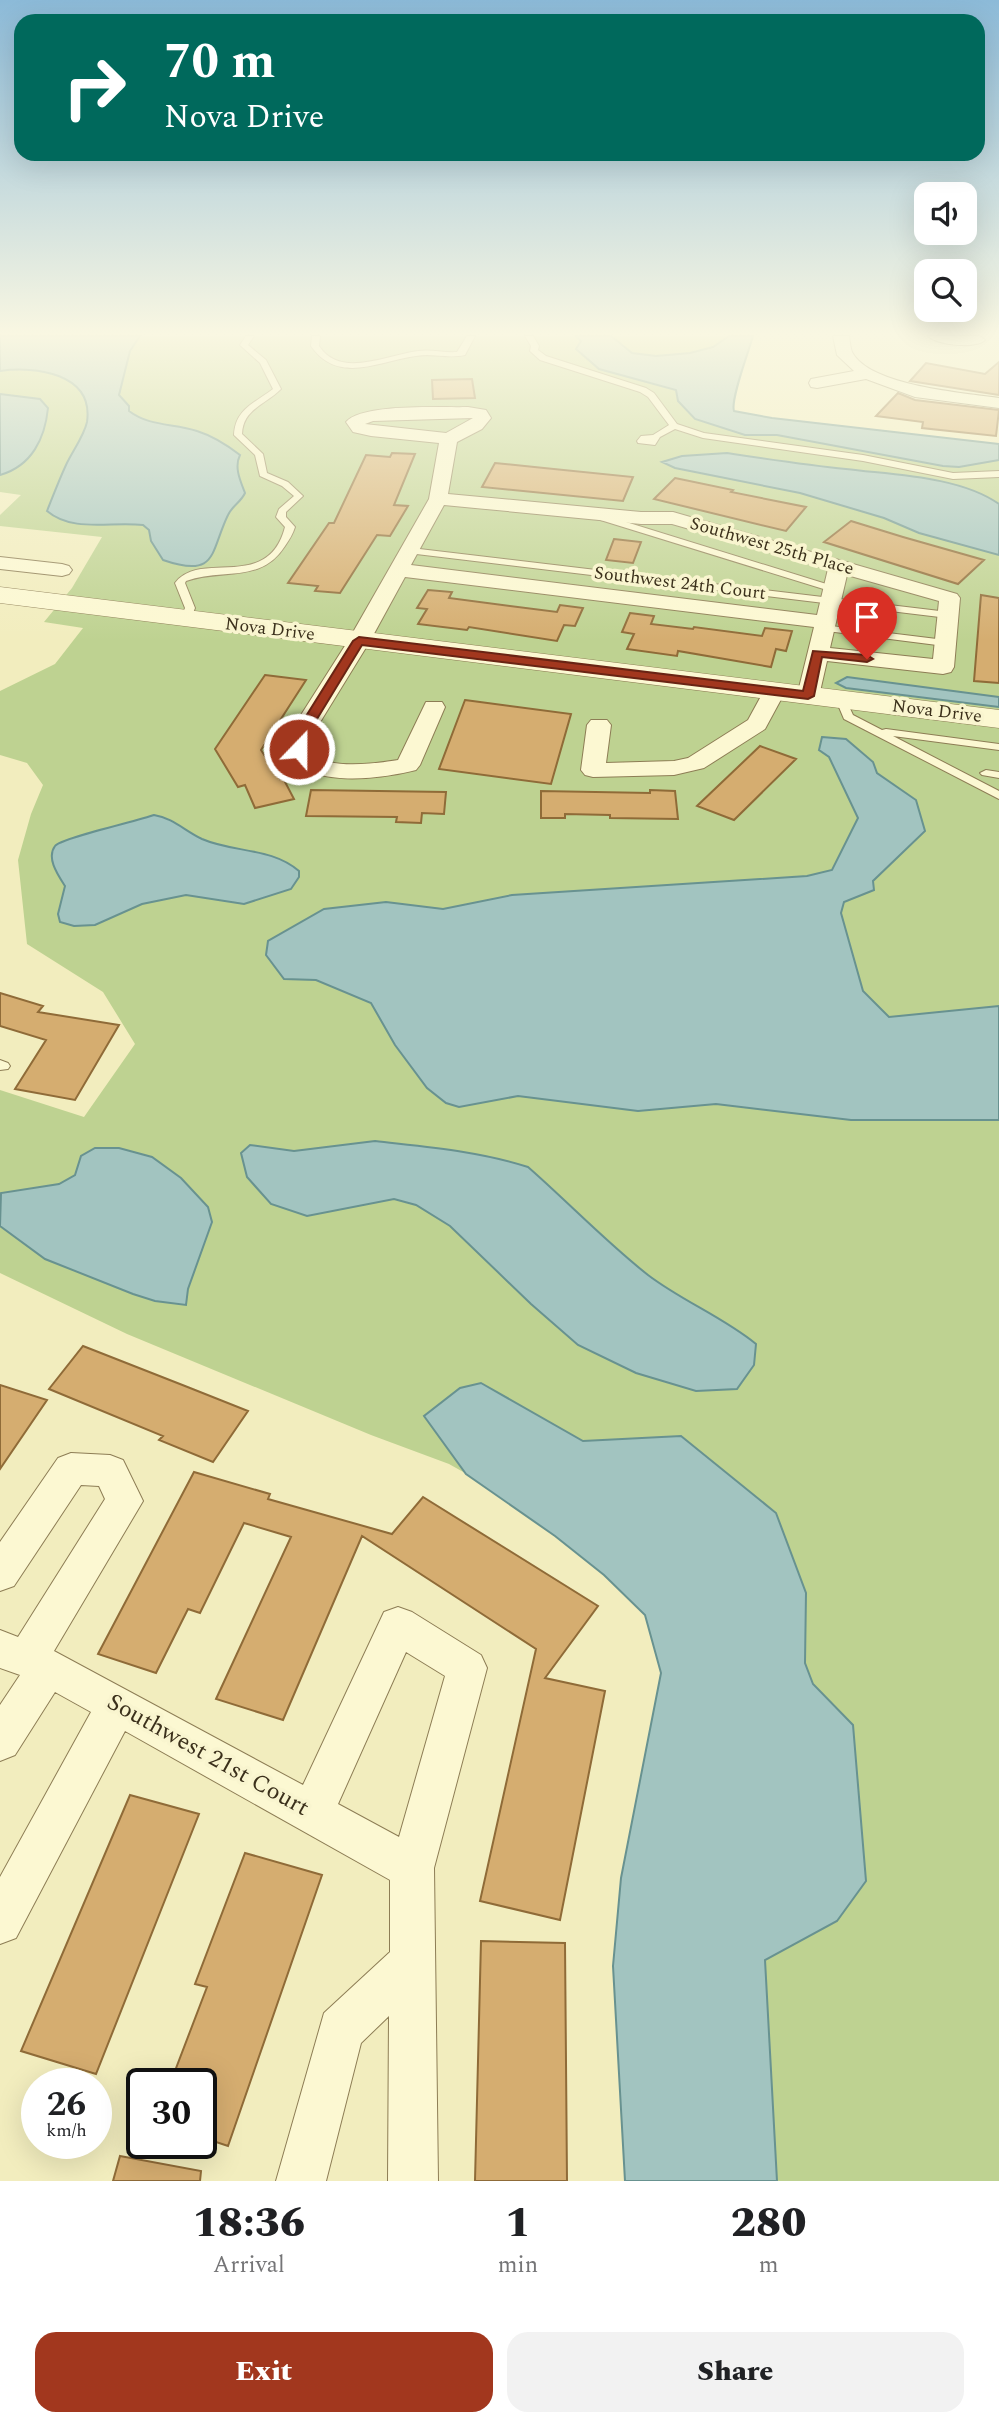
<!DOCTYPE html>
<html lang="en">
<head>
<meta charset="utf-8">
<style>
  body { margin:0; font-family:Spectral,serif; background:#f2f2f2; color:#202124; height:100vh; display:flex; flex-direction:column; font-size:26px; white-space:nowrap }
  * { box-sizing:border-box; margin:0 }
  p { font-size:23px; color:#757577 }
  .icon { flex:none; width:38px; height:38px; fill:none; stroke:currentColor; stroke-width:2; stroke-linecap:round; stroke-linejoin:round }
  .map { position:relative; height:2181px; overflow:hidden }
  .sheet { display:flex; flex-direction:column; background:#fff; flex:1 }
  .sheet>* { flex:none }
  .top-card { position:absolute; left:14px; top:14px; width:971px; height:147px; border-radius:21px; box-shadow:0 7px 28px #0002; background:#00695c; color:#fff; overflow:hidden }
  .fabs { position:absolute; left:914px; top:182px; display:grid; gap:14px }
  .fabs a { display:grid; place-items:center; width:63px; height:63px; border-radius:14px; background:#fff; box-shadow:0 7px 28px #0002; font-size:35px }
  .speed { position:absolute; left:21px; top:2068px; display:flex; gap:14px; font-size:35px; font-weight:700; text-align:center }
  .speed>* { display:grid; place-content:center; width:91px; height:91px; border-radius:50%; background:#fff; box-shadow:0 7px 28px #0002; line-height:1 }
  .speed small { font-size:18px; font-weight:400 }
  .speed .limit { border:4px solid #111; border-radius:10px; background:#fff; color:#111 }
  .pin { position:absolute; display:grid; place-items:center; width:60px; height:60px; color:#fff; margin:-72px -30px; border-radius:50% 50% 50% 0; rotate:-45deg; box-shadow:0 0 7px #0007 }
  .pin .icon { rotate:45deg }
  .me { position:absolute; width:77px; margin:-38px; rotate:22deg; stroke-linejoin:round; filter:drop-shadow(0 0 5px #0008) }
  .turn { display:flex; align-items:center; gap:24px; height:147px; padding:0 35px; font-size:32px }
  .turn .icon { width:91px; height:91px; stroke-width:2.5 }
  .turn b { display:block; font-size:49px; line-height:60px }
  .eta { display:flex; justify-content:space-evenly; align-items:center; height:119px; text-align:center }
  .eta b { font-size:42px; font-weight:800; line-height:49px }
  .primary-button { display:flex; gap:14px; margin-top:auto; padding:14px 35px }
  .primary-button a { flex:1; height:80px; border-radius:21px; background:#a2371e; color:#fff; font-size:28px; font-weight:800; line-height:80px; text-align:center }
  .primary-button a+a { background:#f2f2f2; color:#202124 }
  .map>svg:first-child { display:block }
  .green { fill:#bed291 }
  .water { fill:#a2c4c0; stroke:#689290; stroke-width:2 }
  .building { fill:#d5ad70; stroke:#8f6b38; stroke-width:2 }
  .lines { fill:none; stroke-linecap:round; stroke-linejoin:round }
  .service-casing { stroke:#8d7d55; stroke-width:2 }
  .minor-casing { stroke:#8d7d55; stroke-width:2 }
  .tertiary-casing { stroke:#8d7d55; stroke-width:1 }
  .service { fill:#fcf8d2; fill-rule:evenodd }
  .minor { fill:#fcf8d2; fill-rule:evenodd }
  .tertiary { fill:#fcf8d2; fill-rule:evenodd }
  .route { fill:#a2371e; stroke:#692414; stroke-width:2 }
  .labels { text-anchor:middle; dominant-baseline:central; stroke-width:7; stroke-linejoin:round; paint-order:stroke }
  .far-street-label { font-size:18px; fill:#3b301b; stroke:#f9f5cf }
  .near-street-label { font-size:24px; fill:#3b301b; stroke:#f9f5cf }
</style>
</head>
<body>
<div class="map">
<svg width="999" height="2181" viewBox="0 0 999 2181">
  <rect width="100%" height="100%" fill="#f2edbe"/>
  <path class="green" d="M0 336H752C750 348 743 359 741 370 739 383 737 393 732 405L734 411 772 418 999 444V2181H690L707 1566 636 1569 449 1464 371 1435 127 1334 0 1273V1090L84 1117 135 1044 103 992 27 944 18 860 31 814 43 785 27 763 0 755V691L55 664 83 628 44 622 72 588 102 537 0 526V515L21 495 0 492Z"/>
  <path class="water" d="M0 336H140L130 351 119 395 129 406V411C150 427 174 423 197 431 213 436 227 445 240 455 234 467 240 480 245 493 241 502 232 506 228 515 210 552 218 579 163 560L151 541 149 530 143 525C111 521 73 533 47 511 53 496 59 480 66 465 72 452 84 436 87 422 94 373 35 366 0 371Z
    M576 336H611L632 353 656 356 690 353 713 347 729 336H753C749 351 730 400 734 411L772 418 999 444V460L959 467 943 466 777 435H745L695 419 678 401 676 390 599 369 576 349 581 341Z
    M0 394 40 399 48 408C45 438 32 466 0 475Z
    M727 453C767 459 806 465 846 469 893 475 959 476 999 504V555L919 533 884 518 800 493 675 468 662 462 682 456Z
    M847 677 999 697V707L846 688 836 683Z
    M822 737 846 739 873 762 877 773 916 800 925 831 873 881 874 890 844 902 841 913 863 991 889 1017 999 1006V1120H851L716 1104 638 1111 518 1096 459 1107 446 1103 427 1088 395 1045 371 1003 316 980 284 979 266 955 268 941 324 909 386 902 443 909 512 895 807 876 832 870 858 818 829 757 819 750Z
    M154 815C173 818 185 831 202 839 234 853 271 847 299 871V877L291 889 244 904 186 895 142 904 95 925 74 926 60 922 58 914 65 886C58 875 46 858 55 846 60 838 138 821 154 815Z
    M375 1141C427 1147 479 1151 528 1167 568 1202 606 1242 648 1275 682 1301 723 1317 756 1344L754 1365 737 1389 696 1391 636 1373 578 1345 531 1304 450 1226 416 1205 394 1199 307 1216 271 1204 247 1177 241 1153 250 1145 294 1151Z
    M95 1148H119L152 1157 181 1178 208 1207 212 1222 188 1289 186 1305 155 1301 133 1294 45 1259 0 1226 1 1193 59 1184 75 1175 81 1156Z
    M481 1383 583 1441 681 1436 776 1513 806 1593 805 1663 813 1684 853 1725 866 1881 837 1921 765 1960 777 2181H625L613 1966 621 1878 661 1673 645 1615 604 1575 555 1536 466 1474 424 1416 460 1388Z"/>
  <path class="building" d="M999 362V395L910 381 926 363 985 374Z
    M472 379 475 398 433 399 432 380Z
    M898 393 915 400 999 410 996 436 922 428 923 422 876 416Z
    M392 453 415 454 394 505 408 506 390 536 377 535 340 593 315 591 318 586 288 583 329 523H334L366 455 390 457Z
    M495 463 544 468 633 477 623 501 482 487Z
    M675 478 733 490 731 492 806 507 786 531 654 499Z
    M851 521 903 537 984 560 958 584 824 542Z
    M614 539 641 542 633 563 606 560Z
    M428 590 452 592 449 598 557 612 560 605 583 608 575 626 564 625 557 641 469 627 467 630 418 624 427 609 417 608Z
    M981 595 999 598V683L974 681Z
    M630 613 654 616 651 624 693 629 694 627 762 636 765 628 792 631 786 651 776 649 771 667 678 651 677 656 627 649 634 634 622 632Z
    M265 675 306 680 261 750 280 779 283 778 294 799 255 808 245 785 238 787 215 749Z
    M465 700 571 714 551 784 439 769Z
    M760 746 796 759 734 820 697 806Z
    M311 790 446 792 444 814 422 813 421 823 396 822 397 817 306 816Z
    M650 790 675 791 678 819 610 818V815L565 814V818H541V791L650 793Z
    M0 993 43 1006 38 1012 119 1025 75 1100 15 1089 46 1040 0 1026Z
    M83 1346 185 1386 248 1411 213 1462 159 1440 163 1436 49 1389Z
    M0 1385 47 1400 0 1469Z
    M194 1472 270 1494 268 1499 392 1534 423 1497 598 1606 545 1678 605 1691 560 1920 480 1901 536 1649 362 1536 283 1720 216 1699 291 1537 244 1523 200 1613 188 1609 156 1673 98 1654Z
    M130 1795 199 1814 96 2074 21 2051Z
    M245 1853 322 1875 228 2146 201 2137V2084H170L207 1987 195 1984Z
    M481 1941 565 1943 567 2181H475Z
    M120 2156 201 2171 200 2181H113Z"/>
  <g class="lines">
    <defs>
      <path id="service" d="M246 336H254L248 345 266 360 281 389C265 405 243 409 242 434L263 454 267 473 288 482 303 496 286 512V517L295 527C293 534 289 540 285 546 261 584 222 568 186 581L185 583 195 608 191 618 186 621 181 618 185 608 175 583C200 549 268 593 285 527L276 517 279 509 294 496 282 486 260 476 255 455 234 435C235 409 255 403 273 389L260 363 240 345Z
        M312 336H320L319 346C341 379 386 355 418 351 431 349 443 353 457 352L467 336H475L465 355C448 359 433 353 416 356 379 361 338 385 311 346Z
        M525 336H533L539 346 538 350 546 356 646 388 654 393 677 424 704 433 863 455 953 473 999 471V477L953 479 863 461 703 438 675 429 660 437 655 445 638 443 637 441 641 436 653 435 669 425 648 397 640 392 540 360 530 351 531 346Z
        M597 513 836 587 838 589 830 591 594 518 592 516Z
        M411 548 948 612 953 615 948 618 408 553 406 551Z
        M823 625 945 640 950 643 945 646 819 630 818 628Z
        M841 697 846 700 853 715 882 730 886 729 999 744V750L893 736 999 791V799L844 719 836 700Z
        M986 770 999 772V778L982 775 980 773Z
        M0 1060 8 1063 10 1066 8 1069 0 1070Z"/>
      <path id="minor" d="M833 336H849C850 341 850 347 852 352 869 386 965 393 999 398V408L915 397 866 379 817 388 811 387 809 383 811 379 854 371 837 355Z
        M928 336H980L985 340C976 349 937 345 928 336Z
        M468 407 486 410 491 418 482 429 457 442 448 494 641 512H673L957 594 960 598 954 667 951 672 943 674 827 661 819 696 816 701H800L797 696 814 627 405 577 370 641 311 737C311 741 310 745 311 749 318 772 380 763 398 760L426 702H442L445 707 420 765 416 770C381 779 287 793 287 737L348 641 429 499 439 443 371 436 353 432 346 422C363 403 441 408 468 407ZM473 418 446 433 365 424 373 421ZM444 505 641 524H672L828 569 817 615 411 565ZM847 575 939 601 933 659 830 648Z
        M0 557 62 564 69 566 72 570 69 574 62 576 0 569Z
        M774 685 782 687 785 692 765 729 704 768 674 775 593 777 585 775 581 770 587 725 591 720H607L611 725 606 763 674 761 688 758 748 720 766 687Z
        M71 1453 110 1455 123 1460 143 1501 54 1651 303 1785 384 1612 398 1607 412 1612 481 1655 487 1668 434 1868 438 2181H388L389 2016 361 2043 326 2181H276L324 2013 390 1952V1880L125 1731 16 1938 0 1944V1877L91 1712 55 1692 15 1755 0 1761V1705L20 1675 0 1668V1630L18 1637 105 1499 99 1486 81 1485 14 1586 0 1591V1542L58 1458ZM406 1652 445 1676 399 1837 338 1804Z"/>
      <path id="tertiary" d="M0 587 999 710V728L0 603Z"/>
    </defs>
    <use href="#service" class="service-casing"/>
    <use href="#minor" class="minor-casing"/>
    <use href="#tertiary" class="tertiary-casing"/>
    <use href="#service" class="service"/>
    <use href="#minor" class="minor"/>
    <use href="#tertiary" class="tertiary"/>
  </g>
  <linearGradient id="sky" x2="0" y2="1"><stop stop-color="#8cbad8"/><stop offset="0.52" stop-color="#f9f7e2"/><stop offset="1" stop-color="#f9f7e2" stop-opacity="0"/></linearGradient>
  <rect width="999" height="641" fill="url(#sky)"/>
  <path class="route" d="M359 637 803 691 813 651 867 655 873 659 867 662 822 657 814 696 808 699 362 645 306 737 303 752H294L293 737 353 641Z"/>
  <g class="labels">
    <g class="far-street-label">
      <text transform="translate(772 546) rotate(16)">Southwest 25th Place</text>
      <text transform="translate(680 583) rotate(7)">Southwest 24th Court</text>
      <text transform="translate(270 629) rotate(7)">Nova Drive</text>
      <text transform="translate(937 711) rotate(7)">Nova Drive</text>
    </g>
    <g class="near-street-label">
      <text transform="translate(208 1755) rotate(29)">Southwest 21st Court</text>
    </g>
  </g>
</svg>
<div class="fabs">
<a><svg class="icon" aria-label="sound" viewBox="0 0 24 24"><path d="M4 9h4l5-4v14l-5-4H4zM17 9q2 3 0 6"/></svg></a>
<a><svg class="icon" aria-label="search" viewBox="0 0 24 24"><circle cx="10" cy="10" r="6"/><path d="M15 15l6 6"/></svg></a>
</div>
<div class="speed"><div>26<small>km/h</small></div><div class="limit">30</div></div>
<div class="pin" style="left:867px;top:659px;background:#d93025"><svg class="icon" aria-label="arrive" viewBox="0 0 24 24"><path d="M6 21V4h12l-3 4 3 4H6"/></svg></div>
<svg class="me" style="left:299px;top:749px" viewBox="-20 -20 40 40"><circle r="17" fill="#a2371e" stroke="#fff" stroke-width="3"/><path d="M0-11L8 9 0 5-8 9z" fill="#fff"/></svg>
<div class="top-card">
<div class="turn"><svg class="icon" aria-label="right" viewBox="0 0 24 24"><path d="M7 20v-9h11M14 6l5 5-5 5"/></svg><div><b>70 m</b>Nova Drive</div></div>
</div>
</div>
<section class="sheet">
<div class="eta">
<div><b>18:36</b><p>Arrival</p></div>
<div><b>1</b><p>min</p></div>
<div><b>280</b><p>m</p></div>
</div>
<div class="primary-button"><a>Exit</a><a>Share</a></div>
</section>
</body>
</html>
